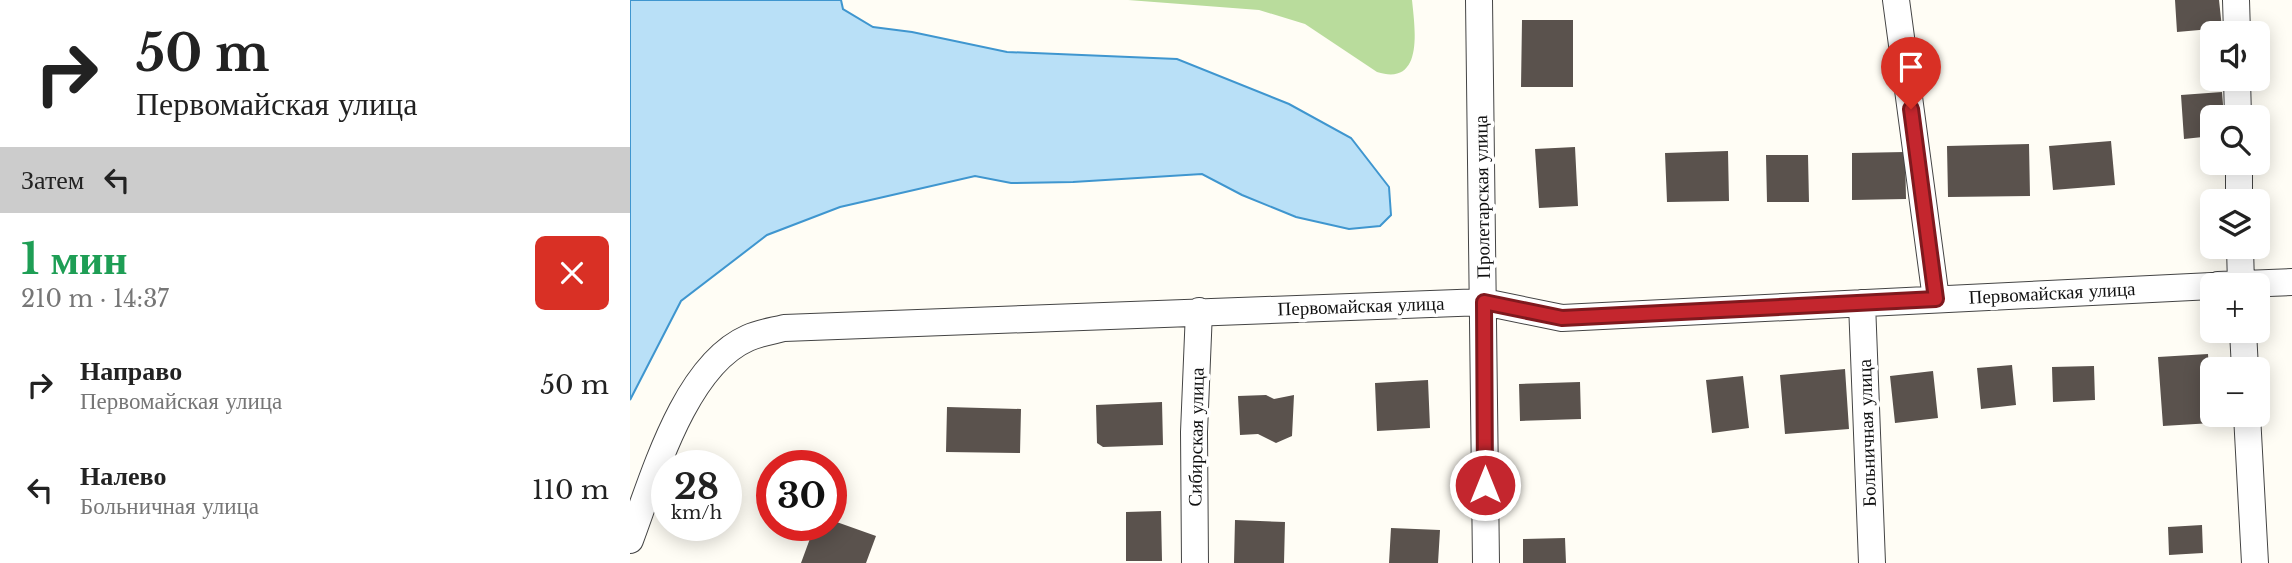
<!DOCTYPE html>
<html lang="ru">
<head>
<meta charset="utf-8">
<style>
  body { margin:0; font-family:"Libre Baskerville",serif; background:#f6f6f6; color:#222; height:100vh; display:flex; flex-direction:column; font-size:26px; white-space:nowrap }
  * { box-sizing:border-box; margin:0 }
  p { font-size:23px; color:#767676 }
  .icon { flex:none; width:38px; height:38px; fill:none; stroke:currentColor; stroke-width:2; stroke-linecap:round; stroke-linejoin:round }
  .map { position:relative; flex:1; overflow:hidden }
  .details { display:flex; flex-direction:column; background:#fff; width:630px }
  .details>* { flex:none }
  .guide { background:#fff; color:#222; overflow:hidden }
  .tools { position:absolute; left:1570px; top:21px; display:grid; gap:14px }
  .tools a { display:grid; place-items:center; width:70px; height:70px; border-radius:10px; background:#fff; box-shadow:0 4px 18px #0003; font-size:35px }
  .speed { position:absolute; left:21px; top:450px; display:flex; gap:14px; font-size:35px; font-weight:700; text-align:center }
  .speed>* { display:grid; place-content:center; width:91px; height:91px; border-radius:50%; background:#fff; box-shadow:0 4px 18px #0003; line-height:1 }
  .speed small { font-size:18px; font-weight:400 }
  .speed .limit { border:10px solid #d22; background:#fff; color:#111 }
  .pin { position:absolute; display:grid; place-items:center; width:60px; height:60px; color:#fff; margin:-72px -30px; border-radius:50% 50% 50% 0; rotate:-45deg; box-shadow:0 0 7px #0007 }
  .pin .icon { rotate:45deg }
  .me { position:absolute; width:77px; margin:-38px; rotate:0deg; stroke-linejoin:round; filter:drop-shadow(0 0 5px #0008) }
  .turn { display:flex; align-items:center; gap:24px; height:147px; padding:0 21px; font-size:32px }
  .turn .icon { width:91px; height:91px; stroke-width:2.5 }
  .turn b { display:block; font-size:49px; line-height:60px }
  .then { display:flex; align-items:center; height:66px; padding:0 21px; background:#0003; gap:14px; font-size:26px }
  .round { display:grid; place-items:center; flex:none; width:74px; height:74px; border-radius:10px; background:#f6f6f6 }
  .overview { display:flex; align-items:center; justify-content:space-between; height:119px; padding:0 21px }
  h1 { font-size:42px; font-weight:800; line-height:52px; color:#1e9e55 }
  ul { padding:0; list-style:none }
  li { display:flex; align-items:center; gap:21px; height:105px; padding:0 21px }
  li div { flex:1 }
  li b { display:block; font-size:26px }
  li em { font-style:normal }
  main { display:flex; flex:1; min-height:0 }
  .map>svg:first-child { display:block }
  .forest { fill:#b9dc9c }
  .water { fill:#b9e0f7; stroke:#3f96cf; stroke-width:2 }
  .building { fill:#5a524d }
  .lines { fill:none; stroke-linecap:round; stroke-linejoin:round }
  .minor-casing { stroke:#444; stroke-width:28 }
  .minor { stroke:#fff; stroke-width:26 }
  .route-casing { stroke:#7f191e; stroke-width:18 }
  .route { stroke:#c4262e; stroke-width:12 }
  .labels { text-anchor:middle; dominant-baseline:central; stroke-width:7; stroke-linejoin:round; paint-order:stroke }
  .street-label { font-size:19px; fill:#111; stroke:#fff }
</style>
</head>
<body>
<main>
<section class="details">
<div class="guide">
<div class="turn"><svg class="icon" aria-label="right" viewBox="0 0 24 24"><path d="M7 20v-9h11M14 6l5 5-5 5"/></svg><div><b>50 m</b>Первомайская улица</div></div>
<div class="then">Затем<svg class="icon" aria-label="left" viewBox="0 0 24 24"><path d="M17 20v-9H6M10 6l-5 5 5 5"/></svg></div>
</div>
<div class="overview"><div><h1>1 мин</h1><p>210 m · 14:37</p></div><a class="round" style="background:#d93025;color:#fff"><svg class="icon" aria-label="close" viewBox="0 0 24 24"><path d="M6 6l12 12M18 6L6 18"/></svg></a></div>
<ul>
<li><svg class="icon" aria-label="right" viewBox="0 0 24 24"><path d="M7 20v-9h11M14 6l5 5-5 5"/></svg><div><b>Направо</b><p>Первомайская улица</p></div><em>50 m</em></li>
<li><svg class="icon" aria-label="left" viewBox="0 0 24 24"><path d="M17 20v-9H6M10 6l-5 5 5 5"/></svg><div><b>Налево</b><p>Больничная улица</p></div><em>110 m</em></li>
</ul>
</section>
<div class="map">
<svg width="1662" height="563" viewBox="0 0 1662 563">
  <rect width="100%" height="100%" fill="#fffdf5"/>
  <path class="forest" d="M498 0H782C785 29 794 87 747 72L675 24 629 10Z"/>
  <path class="water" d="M0 0H211L213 9 243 27 282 32 377 52 547 59 659 104 721 138 759 187 761 215 750 226 719 229 666 217 612 195 572 174 443 182 381 183 345 176 210 207 137 235 51 301 0 400Z"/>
  <path class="building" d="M1545 0H1589L1592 28 1547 32Z
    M892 20H943V87H891Z
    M1592 92 1594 117H1582V136L1554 139 1551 95Z
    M1481 141 1485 185 1423 190 1419 146Z
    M1399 144 1400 196 1318 197 1317 146Z
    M945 147 948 206 909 208 905 149Z
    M1098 151 1099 201 1037 202 1035 153Z
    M1275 152 1276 199 1222 200V153Z
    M1136 155H1178L1179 202H1137Z
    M1578 354 1582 423 1533 426 1528 357Z
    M1382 365 1386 405 1351 409 1347 368Z
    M1464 366 1465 400 1423 402 1422 367Z
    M1215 369 1219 429 1155 434 1150 375Z
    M1303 371 1308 418 1265 423 1260 376Z
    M1113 376 1119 428 1082 433 1076 380Z
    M798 380 800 428 747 431 745 383Z
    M950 382 951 419 890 421 889 384Z
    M636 395 644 399 664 395 662 436 646 443 628 434 610 435 608 396Z
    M532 402 533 445 473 447 467 443 466 405Z
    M317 407 391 409 390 453 316 452Z
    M531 511 532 561H496V512Z
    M201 520 246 536 236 563H171L185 525H201Z
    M605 520 655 522 654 563H604Z
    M1572 525 1573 553 1539 555 1538 527Z
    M761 528 810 530 808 563H759Z
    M935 538 936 563H893V539Z"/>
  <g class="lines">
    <defs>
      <path id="minor" d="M849 0 856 563
        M1266 0 1306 299
        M1606 0 1607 33
        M1607 79 1608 117
        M1609 163V201
        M1610 247 1611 285
        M1588 285 1662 282
        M1232 303 1242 563
        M1613 331 1615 369
        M1617 415 1625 563
        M0 540C23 479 54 366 118 338 129 333 142 331 154 328L854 302 932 318 1582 286
        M565 563 564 432 569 311"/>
    </defs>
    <use href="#minor" class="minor-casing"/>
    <use href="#minor" class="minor"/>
  </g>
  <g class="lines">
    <defs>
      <path id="route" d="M855 485 854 302 932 318 1306 299 1281 109"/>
    </defs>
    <use href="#route" class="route-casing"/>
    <use href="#route" class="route"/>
  </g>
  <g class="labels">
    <g class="street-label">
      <text transform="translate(852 197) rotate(-91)">Пролетарская улица</text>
      <text transform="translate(1422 293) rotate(-3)">Первомайская улица</text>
      <text transform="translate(731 306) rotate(-2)">Первомайская улица</text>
      <text transform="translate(1237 433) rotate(-92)">Больничная улица</text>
      <text transform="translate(566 437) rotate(-89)">Сибирская улица</text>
    </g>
  </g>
</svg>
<div class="tools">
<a><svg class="icon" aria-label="sound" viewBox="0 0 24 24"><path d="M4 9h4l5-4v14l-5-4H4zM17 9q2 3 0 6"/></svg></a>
<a><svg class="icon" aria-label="search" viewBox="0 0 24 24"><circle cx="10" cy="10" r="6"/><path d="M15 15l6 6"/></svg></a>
<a><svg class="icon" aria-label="layers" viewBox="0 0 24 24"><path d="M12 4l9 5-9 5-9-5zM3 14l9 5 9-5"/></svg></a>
<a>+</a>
<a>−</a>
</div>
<div class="speed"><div>28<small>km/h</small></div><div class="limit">30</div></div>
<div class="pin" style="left:1281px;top:109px;background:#d93025"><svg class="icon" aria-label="arrive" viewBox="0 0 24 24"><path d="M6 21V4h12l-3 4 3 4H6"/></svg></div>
<svg class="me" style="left:855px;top:485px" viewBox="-20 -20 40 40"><circle r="17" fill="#c4262e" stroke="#fff" stroke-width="3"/><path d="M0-11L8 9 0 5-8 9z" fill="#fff"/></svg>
</div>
</main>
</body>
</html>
